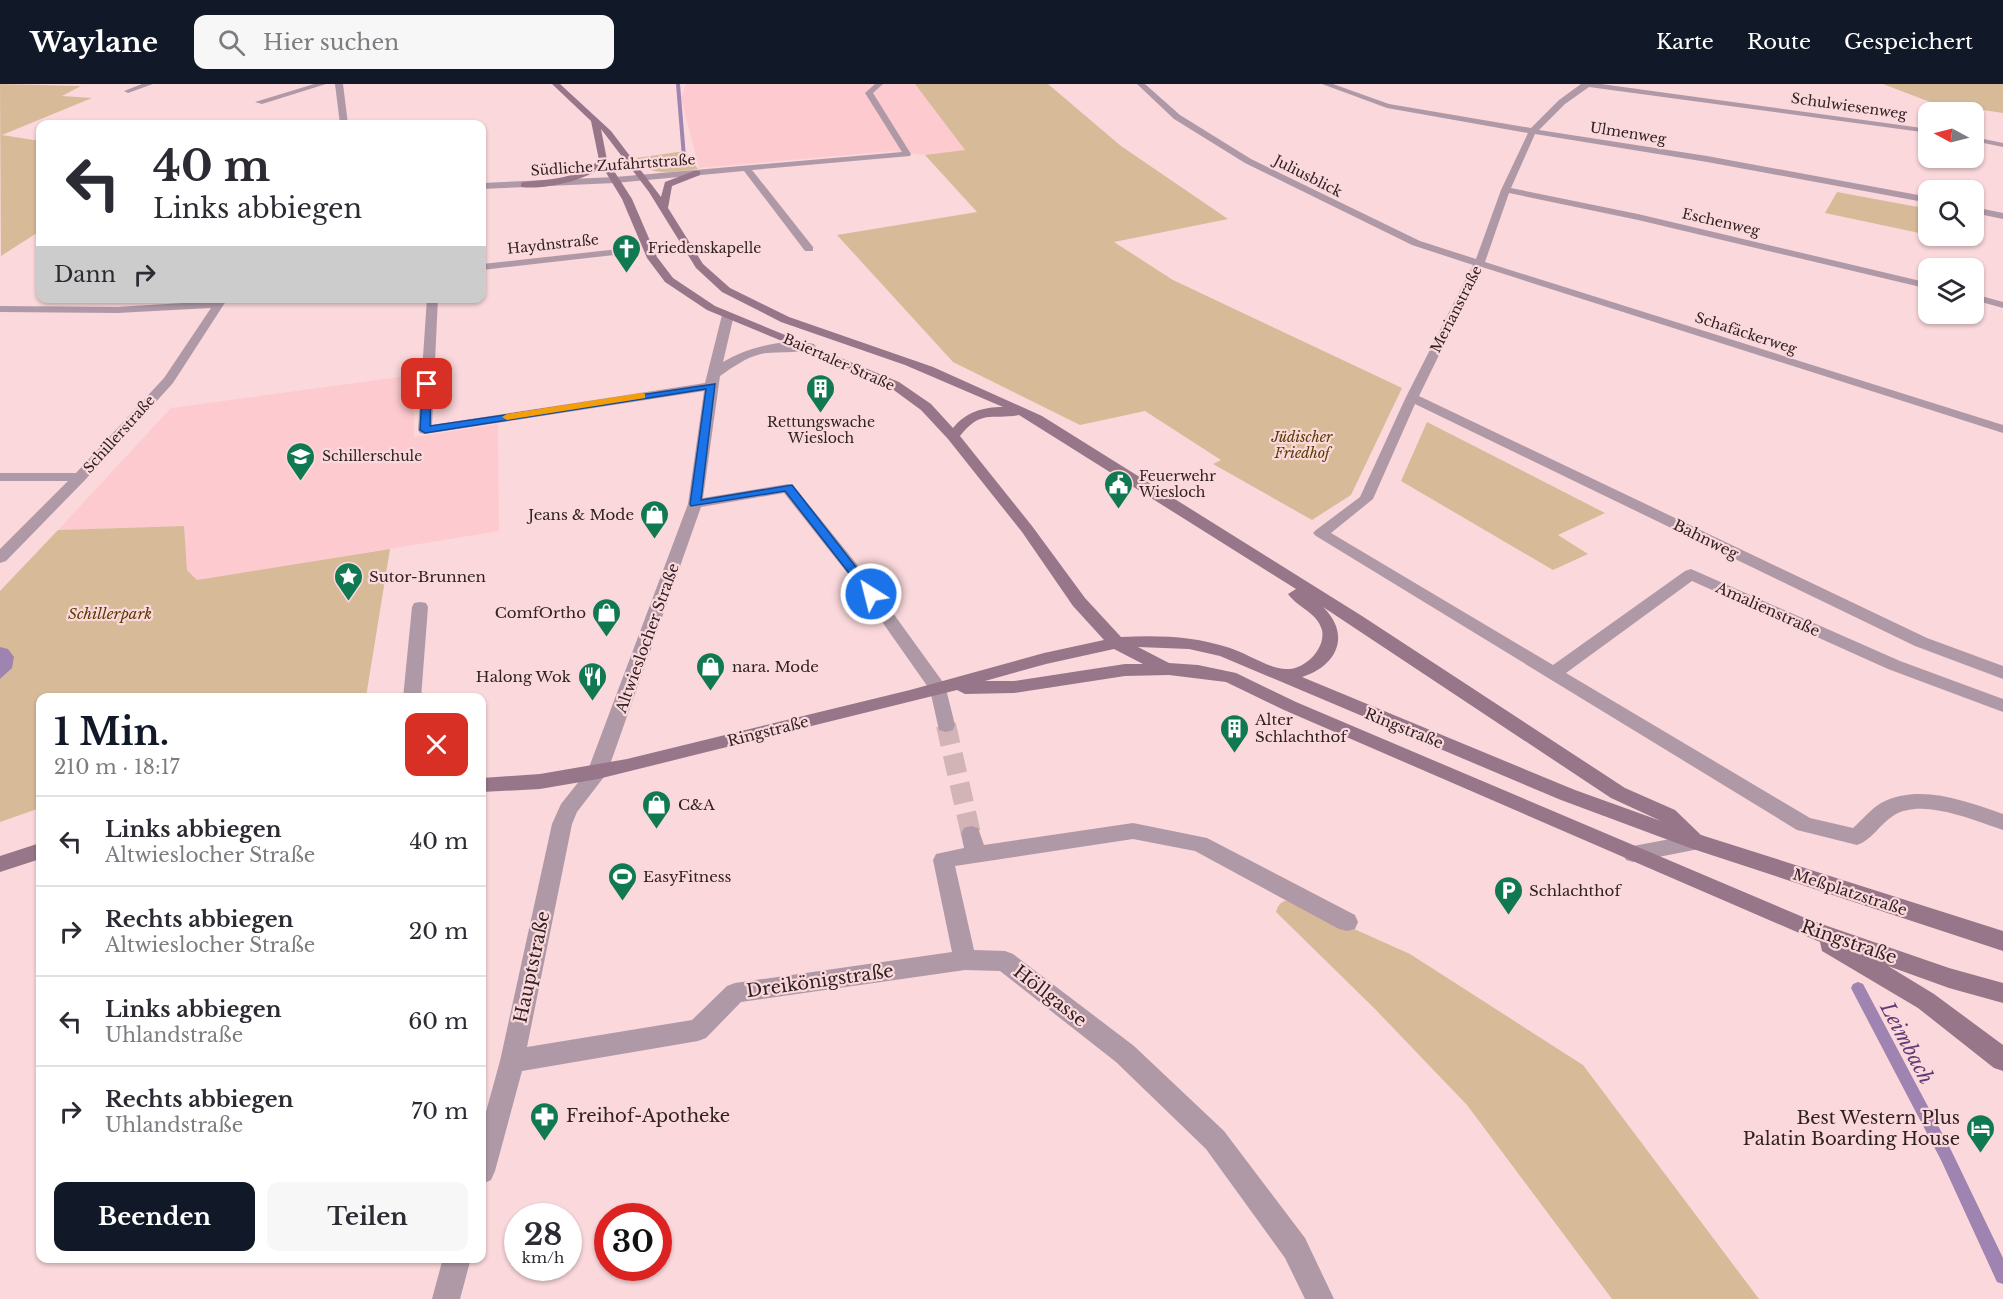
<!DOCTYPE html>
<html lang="de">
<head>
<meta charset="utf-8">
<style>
  body { margin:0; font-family:"Libre Baskerville",serif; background:#f7f7f7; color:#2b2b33; height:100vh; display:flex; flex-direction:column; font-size:22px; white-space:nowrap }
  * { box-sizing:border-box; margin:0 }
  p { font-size:20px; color:#7c7c81 }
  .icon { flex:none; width:33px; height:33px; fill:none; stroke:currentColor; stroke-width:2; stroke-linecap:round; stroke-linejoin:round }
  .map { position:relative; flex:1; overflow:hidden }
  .side { position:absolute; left:36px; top:609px; width:450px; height:570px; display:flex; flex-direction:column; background:#fff; border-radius:12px; box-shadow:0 2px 4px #0004 }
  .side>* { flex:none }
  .hud { position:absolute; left:36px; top:36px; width:450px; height:183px; border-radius:12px; box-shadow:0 2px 4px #0004; background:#fff; color:#2b2b33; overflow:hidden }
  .needle { width:39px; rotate:277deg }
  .buttons { position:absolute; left:1918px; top:18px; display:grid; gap:12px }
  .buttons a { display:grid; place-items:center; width:66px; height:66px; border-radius:12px; background:#fff; box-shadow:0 2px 4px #0004; font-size:30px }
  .speed { position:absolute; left:504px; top:1119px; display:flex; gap:12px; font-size:30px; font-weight:700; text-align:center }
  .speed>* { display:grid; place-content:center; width:78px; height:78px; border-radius:50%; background:#fff; box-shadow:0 2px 4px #0004; line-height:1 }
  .speed small { font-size:15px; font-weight:400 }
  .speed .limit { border:9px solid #d22; background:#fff; color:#111 }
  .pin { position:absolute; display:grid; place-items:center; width:51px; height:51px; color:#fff; margin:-26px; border-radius:12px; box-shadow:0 3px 9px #0006 }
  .me { position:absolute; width:66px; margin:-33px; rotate:324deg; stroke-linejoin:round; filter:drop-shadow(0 0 4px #0008) }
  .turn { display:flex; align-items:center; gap:21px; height:126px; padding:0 18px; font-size:27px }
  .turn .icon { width:78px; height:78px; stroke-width:2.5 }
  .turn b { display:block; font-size:42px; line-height:51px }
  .then { display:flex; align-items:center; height:57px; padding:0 18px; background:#0003; gap:12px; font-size:22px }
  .round { display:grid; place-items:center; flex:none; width:63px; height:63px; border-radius:12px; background:#f7f7f7 }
  .head { display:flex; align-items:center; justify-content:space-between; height:102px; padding:0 18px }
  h1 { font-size:36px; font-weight:800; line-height:45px; color:#111827 }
  .button { display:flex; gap:12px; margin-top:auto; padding:12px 18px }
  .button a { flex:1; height:69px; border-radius:12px; background:#111827; color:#fff; font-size:24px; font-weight:800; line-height:69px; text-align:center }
  .button a+a { background:#f7f7f7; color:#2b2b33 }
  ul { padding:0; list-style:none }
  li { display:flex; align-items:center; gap:18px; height:90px; padding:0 18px; border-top:2px solid #e1e1e2 }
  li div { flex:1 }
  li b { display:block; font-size:22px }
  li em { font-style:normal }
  header { display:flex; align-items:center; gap:36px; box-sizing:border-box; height:84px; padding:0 30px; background:#111827; color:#fff }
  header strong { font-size:28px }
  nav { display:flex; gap:33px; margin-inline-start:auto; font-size:21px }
  .search { width:420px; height:54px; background:#f7f7f7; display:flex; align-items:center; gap:15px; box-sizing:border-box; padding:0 21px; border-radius:12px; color:#7c7c81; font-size:22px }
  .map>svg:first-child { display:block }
  .built { fill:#fdcbcf }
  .green { fill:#d7bb99 }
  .water { fill:#9f83b0 }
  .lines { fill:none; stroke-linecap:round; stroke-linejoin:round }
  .stream { fill:#9f83b0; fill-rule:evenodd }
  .street-tunnel { stroke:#d2b3b6; stroke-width:20; stroke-dasharray:20 10; stroke-linecap:butt }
  .street { fill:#b099a7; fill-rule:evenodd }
  .secondary { fill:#97768a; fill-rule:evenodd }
  .route { fill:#1a73e8; stroke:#114b97; stroke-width:1.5 }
  .slow { fill:#f59e0b }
  .labels { text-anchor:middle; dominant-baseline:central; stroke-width:4.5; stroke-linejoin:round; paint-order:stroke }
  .far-street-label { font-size:14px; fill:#302122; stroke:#fad8db }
  .far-poi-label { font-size:14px; fill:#302122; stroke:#fad8db; text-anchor:start }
  .far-park-label { font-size:14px; font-style:italic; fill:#5d3a00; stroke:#fad8db }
  .poi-label { font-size:15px; fill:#302122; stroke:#fad8db; text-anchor:start }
  .street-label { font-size:15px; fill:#302122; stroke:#fad8db }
  .park-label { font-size:15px; font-style:italic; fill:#5d3a00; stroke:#fad8db }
  .near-street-label { font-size:18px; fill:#302122; stroke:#fad8db }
  .near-poi-label { font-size:18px; fill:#302122; stroke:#fad8db; text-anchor:start }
  .near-water-label { font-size:20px; font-style:italic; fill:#5f3a75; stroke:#fad8db }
</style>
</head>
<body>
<header>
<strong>Waylane</strong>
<div class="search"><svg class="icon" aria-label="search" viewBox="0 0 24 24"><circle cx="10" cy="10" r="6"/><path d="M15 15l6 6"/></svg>Hier suchen</div>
<nav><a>Karte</a><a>Route</a><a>Gespeichert</a></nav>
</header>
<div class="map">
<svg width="2003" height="1215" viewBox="0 0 2003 1215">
  <rect width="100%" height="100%" fill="#fad8db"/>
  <path class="built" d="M686 0H915L966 67 925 71 893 67 699 84 681 14Z
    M414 291V353L498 340 499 447 197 496 187 486 183 442 58 446 171 324Z"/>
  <path class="green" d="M0 0 81 2 62 12 92 14 2 51 40 57V147L1 172Z
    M915 0H1048L1121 62 1228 135 1114 158 1173 196 1402 304 1351 411 1312 436 1213 380 1221 376 1145 327 1080 341 953 278 837 151 977 128 925 71 965 66Z
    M1883 0H2003V29L1930 18Z
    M685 67 698 85C676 87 650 95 636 74Z
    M1837 108 1929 125V142L1924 150 1825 129Z
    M1427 338 1605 429 1558 451 1588 470 1553 486 1401 397Z
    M184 442 187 486 197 496 390 465 366 613 40 614V724L0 738V507L58 446Z
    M1295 815 1343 840 1410 870 1583 981 1759 1215H1612L1467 1021 1375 925 1276 828C1279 817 1285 816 1295 815Z"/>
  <path class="water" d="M0 563 8 565 14 573 12 584 0 595Z"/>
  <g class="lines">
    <path class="stream" d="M676 0H680L686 73 684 74 682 73Z
      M1858 898 1863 900 1951 1066 2003 1174V1200L1997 1198 1941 1076 1853 908 1851 904 1853 900Z"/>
    <path class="street-tunnel" d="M946 641 971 750"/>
    <path class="street" d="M142 0H153L128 9 124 7Z
      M314 0H326L262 20 255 18Z
      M335 0H343L348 40H340Z
      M875 0H883L873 9 911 70 910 72 752 86 813 163V167H805L744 87 615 99 482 105V99L615 93 902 68 865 9Z
      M1137 0H1145L1180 31 1251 75 1420 157 1476 175 1501 106 1528 49 1387 24 1322 0H1333L1389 20 1531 44 1559 16 1581 0H1601L1929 45V49L1589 3 1565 20 1539 46 1707 72 1929 113V119L1707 78 1535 50 1511 104 1638 130 1929 199V205L1638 136 1509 109 1485 178 2003 341V349L1482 183 1419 312 1927 554 2003 582V595L1915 562 1415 320 1373 415 1331 449 1553 581 1685 487 1691 485 1900 577 2003 615V628L1888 585 1692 497 1566 589 1810 734 1853 744C1862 736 1871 725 1881 719 1919 699 1965 717 2003 730V746C1974 737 1922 713 1893 732 1880 740 1872 756 1857 761L1797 746 1316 452 1313 449 1316 446 1360 413 1406 313 1473 181 1412 161 1245 79 1174 35Z
      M1974 53 2003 59V63L1974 57Z
      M1974 123 2003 129V135L1974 129Z
      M628 164 632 165V169L482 186V180Z
      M1974 210 2003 218V224L1974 216Z
      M217 214H228L173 299 85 396 6 477 0 479V465L68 397H0V389H76L164 294 211 224 117 229 0 228V222L117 223 216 217Z
      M427 214H438L432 341 705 299 722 231 728 228 734 231 723 278C748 263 785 254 814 260L816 263C808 270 774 267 761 270 745 274 733 283 720 292L703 414 788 400 793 401 864 489 945 601 955 641 953 646 946 648 939 646 930 606 852 495 784 409 701 423 607 689 577 728 572 740 527 963 692 936 727 902 735 899 952 868 933 776 936 770 964 764 961 750 964 744 971 742 978 744 984 761 1133 739 1207 754 1355 831 1358 838 1355 845 1347 847 1339 845 1195 767 1133 755 955 782 974 866 1005 867 1013 870 1134 962 1224 1047 1305 1154 1334 1215H1305L1285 1174 1206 1065 1116 978 1000 887 965 886 741 918 706 954 698 957 522 987 495 1087 491 1096 482 1100V1042L500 977 552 740 561 720 588 686 688 420 704 307 425 350 420 349 418 346Z
      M420 518 426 519 428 523 421 614H403L412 523 414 519Z
      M1697 750 1704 752 1707 758 1704 764 1633 778 1626 776 1623 770 1626 764 1633 762Z
      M443 1174H471L460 1215H432Z"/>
    <path class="secondary" d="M552 0H560L611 47 661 113 665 98 694 87H700V91L672 102 668 124 703 180 730 204 789 233 933 283 1042 332 1362 532 1625 704 1675 726 1701 751 2003 847V867L1690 764 1561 716 1220 572 1189 565 1138 563 1169 579 1198 581 1236 589 1296 618 1810 836 1949 884 2003 899V919L1949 904 1888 882 1934 910 2003 961V987L1994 984 1918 924 1822 867 1820 858 1284 626 1226 598 1169 591 1125 592 1014 609 965 610 957 606 598 695 540 705 482 708V694L540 690 627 675 910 606 1044 569 1104 556 1073 522 1022 448 948 355 921 326 891 304 857 288 707 226 665 198 647 174 622 115 602 82C587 97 542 106 521 103V99L524 98C550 95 579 95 599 76L591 37ZM601 45 649 108 696 184 722 208 781 238 905 281 1003 323C983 323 966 328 953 344L931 320 899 298 715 222 673 194 657 173 632 115 607 76ZM1019 331 1296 505 1288 510C1298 524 1317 528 1322 546 1326 565 1304 586 1286 585 1270 585 1246 569 1230 564 1194 552 1158 551 1121 553L1085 514 1032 442 960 352C981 325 991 336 1019 331ZM1323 523 1611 714 1661 737 1575 706 1302 593C1338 582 1351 550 1323 523ZM1114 565 1143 580H1125L1014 597H985L1046 580Z
      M40 759V775L0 788V772Z"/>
  </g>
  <path class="route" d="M423 298 431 300 430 342 715 300 701 416 792 401 877 510 875 512H867L785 407 691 422 690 420 706 305 425 349 420 346Z"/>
  <path class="slow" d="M642 309 645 310V314L507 336 502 333 507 330Z"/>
  <defs>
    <symbol id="church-pin" viewBox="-11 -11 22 30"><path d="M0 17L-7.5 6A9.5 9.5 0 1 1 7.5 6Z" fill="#107952" stroke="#fad8db"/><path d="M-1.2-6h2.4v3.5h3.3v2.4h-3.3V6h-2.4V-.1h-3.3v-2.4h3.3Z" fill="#fff"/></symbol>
    <symbol id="building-pin" viewBox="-11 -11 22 30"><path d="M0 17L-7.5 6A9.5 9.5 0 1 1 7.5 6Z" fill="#107952" stroke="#fad8db"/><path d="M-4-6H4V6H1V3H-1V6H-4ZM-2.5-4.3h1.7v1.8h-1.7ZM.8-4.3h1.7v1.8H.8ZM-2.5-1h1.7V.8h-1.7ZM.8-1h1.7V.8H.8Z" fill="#fff"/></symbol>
    <symbol id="school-pin" viewBox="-11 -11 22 30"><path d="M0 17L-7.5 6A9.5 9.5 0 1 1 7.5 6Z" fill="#107952" stroke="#fad8db"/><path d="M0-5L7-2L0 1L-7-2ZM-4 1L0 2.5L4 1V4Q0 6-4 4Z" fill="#fff"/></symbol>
    <symbol id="civic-pin" viewBox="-11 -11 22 30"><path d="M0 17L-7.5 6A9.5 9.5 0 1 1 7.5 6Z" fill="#107952" stroke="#fad8db"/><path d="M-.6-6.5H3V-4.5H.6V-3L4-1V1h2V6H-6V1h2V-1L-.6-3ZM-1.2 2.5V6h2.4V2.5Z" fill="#fff"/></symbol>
    <symbol id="shop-pin" viewBox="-11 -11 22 30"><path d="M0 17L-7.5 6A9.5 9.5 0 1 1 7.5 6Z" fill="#107952" stroke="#fad8db"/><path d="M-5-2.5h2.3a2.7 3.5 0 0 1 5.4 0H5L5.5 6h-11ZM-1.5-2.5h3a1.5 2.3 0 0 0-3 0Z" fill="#fff"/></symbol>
    <symbol id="sight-pin" viewBox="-11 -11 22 30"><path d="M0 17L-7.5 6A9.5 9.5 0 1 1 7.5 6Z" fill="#107952" stroke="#fad8db"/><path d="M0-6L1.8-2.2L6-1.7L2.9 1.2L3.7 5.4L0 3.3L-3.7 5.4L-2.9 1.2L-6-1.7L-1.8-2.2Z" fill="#fff"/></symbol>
    <symbol id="restaurant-pin" viewBox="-11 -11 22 30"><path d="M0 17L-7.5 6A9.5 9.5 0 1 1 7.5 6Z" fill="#107952" stroke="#fad8db"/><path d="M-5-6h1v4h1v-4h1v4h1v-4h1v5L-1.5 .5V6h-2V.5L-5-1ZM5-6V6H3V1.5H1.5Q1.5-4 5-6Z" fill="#fff"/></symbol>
    <symbol id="stadium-pin" viewBox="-11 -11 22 30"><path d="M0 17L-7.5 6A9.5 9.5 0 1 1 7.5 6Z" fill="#107952" stroke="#fad8db"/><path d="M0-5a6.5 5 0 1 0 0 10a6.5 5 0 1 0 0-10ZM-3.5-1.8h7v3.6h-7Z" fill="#fff"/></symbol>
    <symbol id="parking-pin" viewBox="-11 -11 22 30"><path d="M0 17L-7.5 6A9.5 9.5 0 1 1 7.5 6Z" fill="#107952" stroke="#fad8db"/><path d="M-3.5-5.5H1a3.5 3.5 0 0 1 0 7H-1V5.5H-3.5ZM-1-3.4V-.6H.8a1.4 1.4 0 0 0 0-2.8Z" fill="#fff"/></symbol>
    <symbol id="pharmacy-pin" viewBox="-11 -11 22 30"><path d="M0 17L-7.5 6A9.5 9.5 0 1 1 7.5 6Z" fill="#107952" stroke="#fad8db"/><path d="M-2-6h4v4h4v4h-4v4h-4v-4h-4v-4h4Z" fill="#fff"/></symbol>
    <symbol id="hotel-pin" viewBox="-11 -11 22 30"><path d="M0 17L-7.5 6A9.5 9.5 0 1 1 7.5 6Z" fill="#107952" stroke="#fad8db"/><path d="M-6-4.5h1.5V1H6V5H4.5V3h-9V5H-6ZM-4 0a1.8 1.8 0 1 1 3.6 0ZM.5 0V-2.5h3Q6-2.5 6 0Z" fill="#fff"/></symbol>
  </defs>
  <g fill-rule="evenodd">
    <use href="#church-pin" x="610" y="148" width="33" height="45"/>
    <use href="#building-pin" x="804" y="288" width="33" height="45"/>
    <use href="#school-pin" x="284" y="356" width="33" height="45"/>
    <use href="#civic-pin" x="1102" y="384" width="33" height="45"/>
    <use href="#shop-pin" x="638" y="414" width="33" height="45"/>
    <use href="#sight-pin" x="332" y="476" width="33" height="45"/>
    <use href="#shop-pin" x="590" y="512" width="33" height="45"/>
    <use href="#shop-pin" x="694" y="566" width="33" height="45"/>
    <use href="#restaurant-pin" x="576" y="576" width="33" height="45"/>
    <use href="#building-pin" x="1218" y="628" width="33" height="45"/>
    <use href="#shop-pin" x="640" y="704" width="33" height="45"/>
    <use href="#stadium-pin" x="606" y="776" width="33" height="45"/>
    <use href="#parking-pin" x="1492" y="790" width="33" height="45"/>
    <use href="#pharmacy-pin" x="528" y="1016" width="33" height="45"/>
    <use href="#hotel-pin" x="1964" y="1028" width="33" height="45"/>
  </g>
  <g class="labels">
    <g class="far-street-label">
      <text transform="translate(1849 22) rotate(8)">Schulwiesenweg</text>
      <text transform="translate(1628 49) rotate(9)">Ulmenweg</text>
      <text transform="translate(613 81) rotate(-4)">Südliche Zufahrtstraße</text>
      <text transform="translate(1308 92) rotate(27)">Juliusblick</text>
      <text transform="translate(1721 138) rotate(13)">Eschenweg</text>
      <text transform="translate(553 160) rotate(-6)">Haydnstraße</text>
      <text transform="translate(1456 225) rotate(-63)">Merianstraße</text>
      <text transform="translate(1746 249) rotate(18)">Schafäckerweg</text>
      <text transform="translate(839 278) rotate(24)">Baiertaler Straße</text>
      <text transform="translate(119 350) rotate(-48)">Schillerstraße</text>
    </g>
    <g class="far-poi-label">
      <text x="648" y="164">Friedenskapelle</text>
      <text x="821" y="338" text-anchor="middle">Rettungswache<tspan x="821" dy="16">Wiesloch</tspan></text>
      <text x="322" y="372">Schillerschule</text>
      <text x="1139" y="392">Feuerwehr<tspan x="1139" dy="16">Wiesloch</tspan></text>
    </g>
    <g class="far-park-label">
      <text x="1302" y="353">Jüdischer<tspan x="1302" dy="16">Friedhof</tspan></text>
    </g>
    <g class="poi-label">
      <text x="634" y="430" text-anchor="end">Jeans &amp; Mode</text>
      <text x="369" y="492">Sutor-Brunnen</text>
      <text x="586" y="528" text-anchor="end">ComfOrtho</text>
      <text x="732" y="582">nara. Mode</text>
      <text x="571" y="592" text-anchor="end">Halong Wok</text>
      <text x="1255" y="635">Alter<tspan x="1255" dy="17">Schlachthof</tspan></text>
      <text x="678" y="720">C&amp;A</text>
      <text x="643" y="792">EasyFitness</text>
      <text x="1529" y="806">Schlachthof</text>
    </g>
    <g class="street-label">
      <text transform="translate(1706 455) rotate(26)">Bahnweg</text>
      <text transform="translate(1768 525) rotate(24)">Amalienstraße</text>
      <text transform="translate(647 554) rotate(-70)">Altwieslocher Straße</text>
      <text transform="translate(1404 644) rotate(22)">Ringstraße</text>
      <text transform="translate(768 647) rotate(-14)">Ringstraße</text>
      <text transform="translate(1850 808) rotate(18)">Meßplatzstraße</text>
    </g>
    <g class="park-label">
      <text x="110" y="529">Schillerpark</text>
    </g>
    <g class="near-street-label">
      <text transform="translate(1849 858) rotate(19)">Ringstraße</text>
      <text transform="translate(532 883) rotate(-78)">Hauptstraße</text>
      <text transform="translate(820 897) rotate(-8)">Dreikönigstraße</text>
      <text transform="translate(1050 912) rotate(38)">Höllgasse</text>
    </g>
    <g class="near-poi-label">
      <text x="566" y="1032">Freihof-Apotheke</text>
      <text x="1960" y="1034" text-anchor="end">Best Western Plus<tspan x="1960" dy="21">Palatin Boarding House</tspan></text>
    </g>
    <g class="near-water-label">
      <text transform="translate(1907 959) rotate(62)">Leimbach</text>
    </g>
  </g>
</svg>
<div class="buttons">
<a><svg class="needle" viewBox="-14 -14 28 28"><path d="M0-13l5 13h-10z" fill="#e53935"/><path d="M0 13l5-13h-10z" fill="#7c7c81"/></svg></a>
<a><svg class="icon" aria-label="search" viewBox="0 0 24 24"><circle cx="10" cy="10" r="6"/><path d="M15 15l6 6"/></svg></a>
<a><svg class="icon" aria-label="layers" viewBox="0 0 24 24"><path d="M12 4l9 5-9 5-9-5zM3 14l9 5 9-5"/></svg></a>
</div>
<div class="speed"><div>28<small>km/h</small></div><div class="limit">30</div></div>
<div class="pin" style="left:427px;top:300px;background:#d93025"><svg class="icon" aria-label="arrive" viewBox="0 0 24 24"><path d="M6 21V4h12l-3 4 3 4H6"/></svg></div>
<svg class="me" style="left:871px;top:510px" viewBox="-20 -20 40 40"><circle r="17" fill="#1a73e8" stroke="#fff" stroke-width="3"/><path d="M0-11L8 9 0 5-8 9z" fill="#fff"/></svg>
<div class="hud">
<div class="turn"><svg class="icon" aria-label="left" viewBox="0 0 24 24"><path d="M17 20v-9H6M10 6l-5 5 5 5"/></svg><div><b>40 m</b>Links abbiegen</div></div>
<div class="then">Dann<svg class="icon" aria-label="right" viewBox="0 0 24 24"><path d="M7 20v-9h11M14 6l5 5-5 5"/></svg></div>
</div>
<section class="side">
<div class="head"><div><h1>1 Min.</h1><p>210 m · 18:17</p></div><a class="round" style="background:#d93025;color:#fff"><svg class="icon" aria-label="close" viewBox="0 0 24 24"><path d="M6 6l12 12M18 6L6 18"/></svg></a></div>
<ul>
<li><svg class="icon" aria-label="left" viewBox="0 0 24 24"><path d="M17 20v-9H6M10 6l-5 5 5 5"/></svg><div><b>Links abbiegen</b><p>Altwieslocher Straße</p></div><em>40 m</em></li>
<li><svg class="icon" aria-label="right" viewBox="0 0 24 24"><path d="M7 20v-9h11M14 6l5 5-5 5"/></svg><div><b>Rechts abbiegen</b><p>Altwieslocher Straße</p></div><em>20 m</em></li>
<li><svg class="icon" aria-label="left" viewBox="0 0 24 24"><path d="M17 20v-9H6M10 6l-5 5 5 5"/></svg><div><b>Links abbiegen</b><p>Uhlandstraße</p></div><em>60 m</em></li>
<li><svg class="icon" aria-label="right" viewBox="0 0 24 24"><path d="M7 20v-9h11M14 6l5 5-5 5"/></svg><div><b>Rechts abbiegen</b><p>Uhlandstraße</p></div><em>70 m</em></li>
</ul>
<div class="button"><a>Beenden</a><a>Teilen</a></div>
</section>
</div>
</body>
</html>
